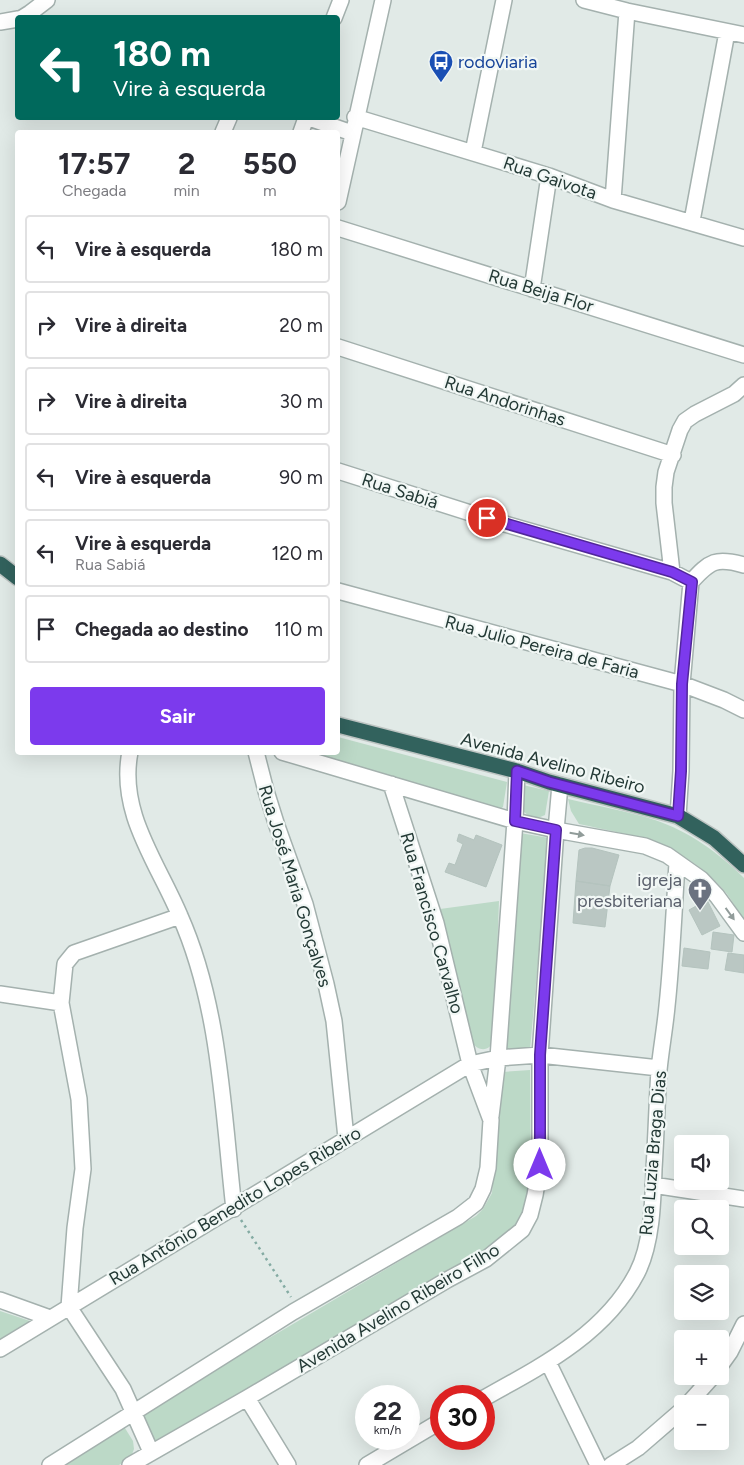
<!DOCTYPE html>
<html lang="pt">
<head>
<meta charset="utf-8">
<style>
  body { margin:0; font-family:Figtree,sans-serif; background:#f2f2f3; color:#2b2b33; height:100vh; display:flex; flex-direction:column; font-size:19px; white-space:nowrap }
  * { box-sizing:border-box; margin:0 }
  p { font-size:16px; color:#7c7c81 }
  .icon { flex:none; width:28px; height:28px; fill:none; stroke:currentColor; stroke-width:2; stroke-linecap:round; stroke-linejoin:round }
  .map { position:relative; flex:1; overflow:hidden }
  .details { position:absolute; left:15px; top:130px; width:325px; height:625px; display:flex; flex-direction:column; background:#fff; border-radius:5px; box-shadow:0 5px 20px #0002 }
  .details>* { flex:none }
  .top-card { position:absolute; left:15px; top:15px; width:325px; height:105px; border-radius:5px; box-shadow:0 5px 20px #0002; background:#00695c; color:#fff; overflow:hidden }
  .fabs { position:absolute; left:674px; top:1135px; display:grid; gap:10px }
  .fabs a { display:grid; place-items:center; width:55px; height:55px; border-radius:5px; background:#fff; box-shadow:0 5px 20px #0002; font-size:25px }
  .speed { position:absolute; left:355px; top:1385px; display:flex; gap:10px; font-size:25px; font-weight:700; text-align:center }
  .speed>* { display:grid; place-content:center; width:65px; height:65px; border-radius:50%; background:#fff; box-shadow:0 5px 20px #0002; line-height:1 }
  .speed small { font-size:12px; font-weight:400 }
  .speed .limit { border:8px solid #d22; background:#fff; color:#111 }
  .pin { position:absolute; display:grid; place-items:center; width:42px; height:42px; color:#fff; margin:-21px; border:2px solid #fff; border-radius:50%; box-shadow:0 1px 5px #0007 }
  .me { position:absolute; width:55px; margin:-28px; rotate:0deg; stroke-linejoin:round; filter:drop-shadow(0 0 4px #0008) }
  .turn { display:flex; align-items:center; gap:18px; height:105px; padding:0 15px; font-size:22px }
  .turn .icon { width:65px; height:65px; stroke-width:2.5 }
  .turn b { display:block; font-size:35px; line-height:42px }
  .eta { display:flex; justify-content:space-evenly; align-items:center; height:85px; text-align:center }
  .eta b { font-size:30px; font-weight:700; line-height:35px }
  .cta { display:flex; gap:10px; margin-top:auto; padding:10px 15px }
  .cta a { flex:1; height:58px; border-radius:5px; background:#7c3aed; color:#fff; font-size:20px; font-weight:700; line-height:58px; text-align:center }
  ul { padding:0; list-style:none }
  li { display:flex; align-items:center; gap:15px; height:68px; margin:0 10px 8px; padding:0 5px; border:2px solid #e1e1e2; border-radius:5px }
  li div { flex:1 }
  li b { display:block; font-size:19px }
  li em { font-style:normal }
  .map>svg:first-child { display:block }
  .green { fill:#bcd9c7 }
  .building { fill:#bac7c3; stroke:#b4c3be }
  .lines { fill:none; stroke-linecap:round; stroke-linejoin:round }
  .minor-casing { stroke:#a4b1ae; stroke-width:18 }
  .highway-casing { stroke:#bdc4c2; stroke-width:18 }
  .path { stroke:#84aba3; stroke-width:2.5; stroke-dasharray:2.5 4; stroke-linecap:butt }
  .minor { stroke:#fff; stroke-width:15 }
  .highway { stroke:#32625d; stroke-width:15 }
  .oneway { fill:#919c9a }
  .route-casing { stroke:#51269a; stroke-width:12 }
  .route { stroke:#7c3aed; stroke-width:9 }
  .labels { text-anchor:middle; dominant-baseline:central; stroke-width:4.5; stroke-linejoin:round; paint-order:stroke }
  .transit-label { font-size:18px; fill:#164399; stroke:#f1f7f5; text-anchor:start }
  .street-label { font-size:18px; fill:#233935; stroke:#f1f7f5 }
  .worship-label { font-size:18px; fill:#5b616d; stroke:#f1f7f5; text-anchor:end }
</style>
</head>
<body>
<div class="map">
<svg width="744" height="1465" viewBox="0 0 744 1465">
  <rect width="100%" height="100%" fill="#e1eae7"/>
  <path class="green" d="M338 737 507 782 503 807 499 810 300 753 338 752Z
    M523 785 549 791 545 815 538 818H531L522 810Z
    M568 799C597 806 627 811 655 820 688 831 719 853 744 878V920C738 911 733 902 727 894 707 869 677 849 647 840 625 833 602 829 579 824L571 811Z
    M520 833 549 838 530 1050 504 1052Z
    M499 901 494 1039C491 1051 479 1053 472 1042L440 909Z
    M530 1070 531 1184 523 1213 509 1234 499 1243 155 1443 139 1415 476 1216 483 1209 492 1193 502 1072Z
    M0 1311 30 1321 0 1339Z
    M123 1425 133 1441 134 1449 131 1457 119 1465H57Z"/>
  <path class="building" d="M459 834 474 840 476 835 502 845 486 887 445 872 449 863 455 865 463 844 457 841Z
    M585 848H592L619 855 610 886 576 881 579 850Z
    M576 881 610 886 605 927 573 923Z
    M707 900 720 926 702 935 689 910Z
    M713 932 734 935 732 952 711 949Z
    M684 948 710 952 708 969 682 966Z
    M728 953 744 955V973L725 970Z"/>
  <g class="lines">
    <defs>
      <path id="minor" d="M584 0 627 11 744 35
        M22 18 30 13 47 0
        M334 18 341 0
        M0 22 18 19
        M355 117 549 176 613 200 744 238
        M309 118 352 133
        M223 132 229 118
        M301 132 306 118
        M473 152 504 0
        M613 200 627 11
        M338 202 383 0
        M692 221 727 32
        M338 228 744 355
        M532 289 549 176
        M338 347 673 455
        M338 471 505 524 672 572 691 582
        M672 572 664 503V487L666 472 680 430 685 421 695 414 734 394 744 385
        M691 582C710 561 716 557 744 565
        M338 591 682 684 724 700 744 710
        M130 752C118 813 158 863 180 916 220 1006 223 1111 234 1209
        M256 752 266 791 277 826 305 904 326 984 334 1021 346 1138
        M560 785 556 830 645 846 667 855 701 879 717 896 744 933
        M678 816 681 771 682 684 691 582
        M0 994 61 1003
        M491 1116 498 1058 515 821 517 771
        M653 1185 744 1199
        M0 1300 50 1318
        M0 1349 470 1064 498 1058 540 1055 659 1068
        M548 1362 598 1465
        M720 1366 730 1352 744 1324
        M247 1398 288 1465
        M484 1398C542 1366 605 1334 637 1273 652 1244 653 1201 654 1169 656 1136 657 1103 659 1070 661 1049 665 1028 667 1006 672 959 674 911 677 863
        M688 1404 713 1376
        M151 1452 123 1389 69 1307 75 1228 83 1169 79 1099 61 1003 65 964 74 953 180 916
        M50 1465 293 1312 458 1217 476 1203 483 1189 488 1168 491 1120 470 1064 436 923 391 784
        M130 1465 247 1398 447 1280 486 1259 522 1230 530 1215 535 1195 540 1165V1055L556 830 515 821 282 752
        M367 1465 441 1421
        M611 1465 638 1448 682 1410"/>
      <path id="highway" d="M0 564 18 578
        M338 725 517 771 549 782 678 816 714 838 744 865"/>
    </defs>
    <use href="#minor" class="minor-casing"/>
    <use href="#highway" class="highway-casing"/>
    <path class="path" d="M241 1220 291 1297"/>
    <use href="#minor" class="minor"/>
    <use href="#highway" class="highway"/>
  </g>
  <defs><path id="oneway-solid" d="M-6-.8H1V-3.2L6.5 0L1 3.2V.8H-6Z" transform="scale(1.25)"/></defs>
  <g class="oneway">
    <use href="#oneway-solid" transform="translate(577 834) rotate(10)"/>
    <use href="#oneway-solid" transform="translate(730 914) rotate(54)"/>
  </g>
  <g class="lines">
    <defs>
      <path id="route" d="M487 518 672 572 692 582 682 684 681 771 678 816 549 782 517 771 515 821 556 830 540 1055V1165"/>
    </defs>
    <use href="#route" class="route-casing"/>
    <use href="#route" class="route"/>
  </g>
  <defs>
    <symbol id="bus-pin" viewBox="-11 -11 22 30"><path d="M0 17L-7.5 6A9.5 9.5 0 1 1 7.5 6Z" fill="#1a4fb4" stroke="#f1f7f5"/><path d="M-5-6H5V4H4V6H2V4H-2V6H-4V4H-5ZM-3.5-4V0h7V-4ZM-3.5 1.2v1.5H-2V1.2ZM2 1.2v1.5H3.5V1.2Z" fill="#fff"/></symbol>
    <symbol id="church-pin" viewBox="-11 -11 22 30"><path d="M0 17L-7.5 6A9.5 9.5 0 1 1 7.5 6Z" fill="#6b7280" stroke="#f1f7f5"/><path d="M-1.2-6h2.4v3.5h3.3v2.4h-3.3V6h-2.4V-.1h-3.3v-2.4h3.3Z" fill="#fff"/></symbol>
  </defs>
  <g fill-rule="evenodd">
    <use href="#bus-pin" x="427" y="48" width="28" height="38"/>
    <use href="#church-pin" x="686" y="876" width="28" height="38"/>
  </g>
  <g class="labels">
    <g class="transit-label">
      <text x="458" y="62">rodoviaria</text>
    </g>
    <g class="street-label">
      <text transform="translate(550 178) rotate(19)">Rua Gaivota</text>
      <text transform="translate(541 291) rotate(17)">Rua Beija Flor</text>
      <text transform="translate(505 401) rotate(18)">Rua Andorinhas</text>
      <text transform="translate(400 491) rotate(18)">Rua Sabiá</text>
      <text transform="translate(542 647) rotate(15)">Rua Julio Pereira de Faria</text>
      <text transform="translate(553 763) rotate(15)">Avenida Avelino Ribeiro</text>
      <text transform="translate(295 886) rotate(73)">Rua José Maria Gonçalves</text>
      <text transform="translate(432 923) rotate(74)">Rua Francisco Carvalho</text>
      <text transform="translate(653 1153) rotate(-85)">Rua Luzia Braga Dias</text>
      <text transform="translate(235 1206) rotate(-31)">Rua Antônio Benedito Lopes Ribeiro</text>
      <text transform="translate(398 1308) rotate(-31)">Avenida Avelino Ribeiro Filho</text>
    </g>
    <g class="worship-label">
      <text x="682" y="880">igreja<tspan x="682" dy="21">presbiteriana</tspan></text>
    </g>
  </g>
</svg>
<div class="fabs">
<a><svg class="icon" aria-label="sound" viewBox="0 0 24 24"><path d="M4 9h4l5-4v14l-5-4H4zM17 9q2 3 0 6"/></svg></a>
<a><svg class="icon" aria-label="search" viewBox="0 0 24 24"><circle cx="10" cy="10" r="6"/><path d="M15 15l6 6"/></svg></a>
<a><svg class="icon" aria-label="layers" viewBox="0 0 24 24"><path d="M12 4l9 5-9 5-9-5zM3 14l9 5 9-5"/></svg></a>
<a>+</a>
<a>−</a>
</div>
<div class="speed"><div>22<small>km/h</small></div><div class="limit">30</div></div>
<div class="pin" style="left:487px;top:518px;background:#d93025"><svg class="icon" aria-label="arrive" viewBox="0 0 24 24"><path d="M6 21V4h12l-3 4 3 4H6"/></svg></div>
<svg class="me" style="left:540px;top:1165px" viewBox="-20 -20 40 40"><circle r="19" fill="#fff"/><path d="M0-13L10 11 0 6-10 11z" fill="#7c3aed"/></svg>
<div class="top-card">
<div class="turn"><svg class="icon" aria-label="left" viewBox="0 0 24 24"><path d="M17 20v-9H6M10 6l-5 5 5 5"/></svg><div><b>180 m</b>Vire à esquerda</div></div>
</div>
<section class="details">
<div class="eta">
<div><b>17:57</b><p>Chegada</p></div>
<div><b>2</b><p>min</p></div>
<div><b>550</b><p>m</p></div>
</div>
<ul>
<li><svg class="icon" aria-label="left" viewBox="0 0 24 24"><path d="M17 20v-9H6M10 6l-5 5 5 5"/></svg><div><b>Vire à esquerda</b></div><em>180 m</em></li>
<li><svg class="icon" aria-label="right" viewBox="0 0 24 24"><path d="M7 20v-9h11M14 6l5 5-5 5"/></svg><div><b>Vire à direita</b></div><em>20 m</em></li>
<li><svg class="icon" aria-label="right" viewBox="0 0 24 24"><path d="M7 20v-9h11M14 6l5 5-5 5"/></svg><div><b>Vire à direita</b></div><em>30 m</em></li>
<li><svg class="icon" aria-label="left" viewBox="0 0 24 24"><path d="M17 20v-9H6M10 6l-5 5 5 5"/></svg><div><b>Vire à esquerda</b></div><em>90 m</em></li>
<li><svg class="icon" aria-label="left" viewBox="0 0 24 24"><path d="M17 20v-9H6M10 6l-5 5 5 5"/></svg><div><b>Vire à esquerda</b><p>Rua Sabiá</p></div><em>120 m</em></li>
<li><svg class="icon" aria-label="arrive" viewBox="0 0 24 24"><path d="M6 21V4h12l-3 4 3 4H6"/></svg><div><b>Chegada ao destino</b></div><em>110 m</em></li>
</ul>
<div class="cta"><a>Sair</a></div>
</section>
</div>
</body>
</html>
